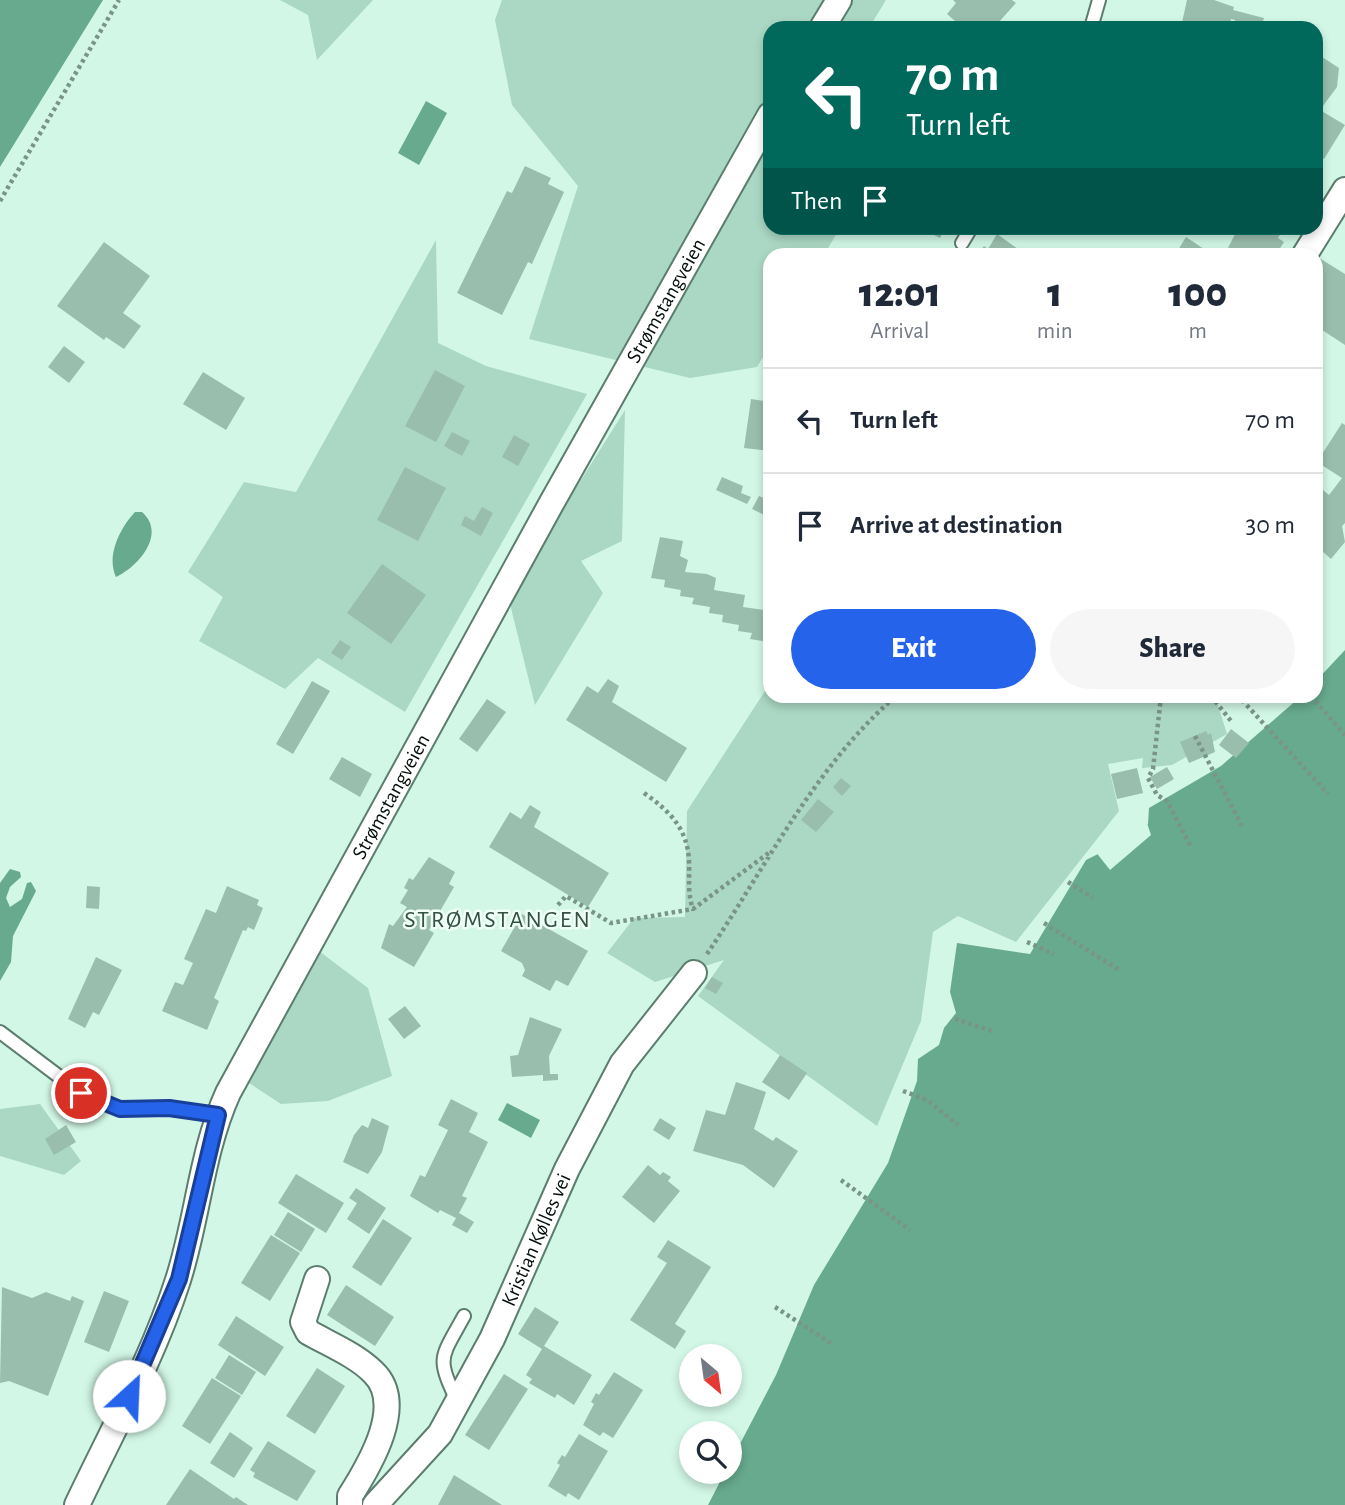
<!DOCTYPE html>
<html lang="en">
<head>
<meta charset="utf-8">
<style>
  body { margin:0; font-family:"Alegreya Sans",sans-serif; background:#f6f6f7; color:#1f2937; height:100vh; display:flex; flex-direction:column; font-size:26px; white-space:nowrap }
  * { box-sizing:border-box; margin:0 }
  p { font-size:23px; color:#747a83 }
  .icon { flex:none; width:38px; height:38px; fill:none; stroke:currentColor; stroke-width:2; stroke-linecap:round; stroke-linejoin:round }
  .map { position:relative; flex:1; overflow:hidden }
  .sheet { position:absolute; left:763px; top:248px; width:560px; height:455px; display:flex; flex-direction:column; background:#fff; border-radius:21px; box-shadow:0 4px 10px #0003 }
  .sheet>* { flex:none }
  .banner { position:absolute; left:763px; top:21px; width:560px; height:214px; border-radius:21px; box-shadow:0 4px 10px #0003; background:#00695c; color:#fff; overflow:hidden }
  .needle { width:46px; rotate:151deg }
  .fabs { position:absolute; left:679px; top:1344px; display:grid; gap:14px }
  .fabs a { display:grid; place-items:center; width:63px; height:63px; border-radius:50%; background:#fff; box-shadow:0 4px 10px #0003; font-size:35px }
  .pin { position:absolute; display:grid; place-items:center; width:60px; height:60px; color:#fff; margin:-30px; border:4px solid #fff; border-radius:50%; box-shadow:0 2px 7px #0007 }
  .me { position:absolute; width:77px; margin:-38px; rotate:25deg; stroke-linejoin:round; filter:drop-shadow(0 0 5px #0008) }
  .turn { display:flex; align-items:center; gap:24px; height:147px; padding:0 28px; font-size:32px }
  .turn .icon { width:91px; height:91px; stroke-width:2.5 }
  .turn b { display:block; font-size:49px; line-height:60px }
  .then { display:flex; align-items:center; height:66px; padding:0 28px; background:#0003; gap:14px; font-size:26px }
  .eta { display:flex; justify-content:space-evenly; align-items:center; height:119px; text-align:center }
  .eta b { font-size:42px; font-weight:800; line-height:49px }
  .button { display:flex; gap:14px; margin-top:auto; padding:14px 28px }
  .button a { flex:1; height:80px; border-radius:42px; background:#2563eb; color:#fff; font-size:28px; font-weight:800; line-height:80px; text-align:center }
  .button a+a { background:#f6f6f7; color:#1f2937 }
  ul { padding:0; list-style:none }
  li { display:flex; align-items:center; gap:21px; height:105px; padding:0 28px; border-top:2px solid #e0e1e3 }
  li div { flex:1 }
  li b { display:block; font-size:26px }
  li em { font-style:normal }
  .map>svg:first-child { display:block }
  .green { fill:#abd8c4 }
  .water { fill:#67aa8e }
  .pier { fill:#d2f7e6 }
  .building { fill:#9abead }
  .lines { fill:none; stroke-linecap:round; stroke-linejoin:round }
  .service-casing { stroke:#5c7d6e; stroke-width:16 }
  .minor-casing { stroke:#5c7d6e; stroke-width:28 }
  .path { stroke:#7a9488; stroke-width:4.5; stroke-dasharray:3.5 3.5; stroke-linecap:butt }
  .service { stroke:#fff; stroke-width:12 }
  .minor { stroke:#fff; stroke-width:24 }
  .route-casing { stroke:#184099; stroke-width:18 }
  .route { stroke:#2563eb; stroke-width:12 }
  .labels { text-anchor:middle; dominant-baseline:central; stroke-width:5; stroke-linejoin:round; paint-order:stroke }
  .street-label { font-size:21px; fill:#040f0a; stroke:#f0fff8 }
  .quarter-label { font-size:24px; letter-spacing:2px; fill:#325244; stroke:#f0fff8 }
</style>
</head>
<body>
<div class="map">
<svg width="1345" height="1505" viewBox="0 0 1345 1505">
  <rect width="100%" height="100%" fill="#d2f7e6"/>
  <path class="green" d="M280 0H373L317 60 308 15Z
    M502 0H886L869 28H770V228H840L824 255 770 256V345L757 367 690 378 529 339 578 186 512 105 495 20Z
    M436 240 438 343 486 366 587 394 405 712 318 658 285 689 199 641 223 597 188 572 244 482 296 492Z
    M625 410 622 541 581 561 603 593 535 705 508 596Z
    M767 688H770V696H1215L1227 734 1172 765 1142 768 1143 758 1108 764 1119 811 1016 942 958 916 933 932 921 1021 877 1126 698 996 724 960 655 982 607 953 634 918 685 917 687 811Z
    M315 948 368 988 392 1076 328 1101 281 1104 243 1079Z
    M40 1104 81 1161 64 1175 0 1156V1109Z"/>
  <path class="water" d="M0 0H103L0 167Z
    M426 101 447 113 419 165 398 153Z
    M135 512H142C167 534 138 567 116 577 106 556 120 528 135 512Z
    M1345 650V1505H708L725 1472H730V1463L776 1375 814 1285 888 1163 917 1081 918 1059 939 1045 944 1028 956 1013 950 992 957 943 1030 954 1086 860 1124 841 1148 824 1149 808 1221 766 1300 697 1316 696V681Z
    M10 869 20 872 21 877 10 887 6 898 10 907 22 899 27 883 31 882 36 891 13 936 11 962 0 981V883Z
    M507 1103 540 1120 531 1138 498 1120Z"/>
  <path class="pier" d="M1145 817 1151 835 1110 870 1095 851 1122 838 1145 822Z"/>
  <path class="building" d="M953 0H1012L1016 3 998 23 1000 28H963L947 14 956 3Z
    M1187 0H1214L1234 7 1233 10 1264 18 1261 28H1233L1235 20 1231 19 1229 28 1181 27Z
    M1316 53 1339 68 1337 87 1320 110 1345 125 1324 159 1316 154Z
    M525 166 551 178 548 184 564 192 532 264 528 262 502 315 457 293 507 191 512 193Z
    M920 228H945L940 238Z
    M1238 228H1272L1281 233 1278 238 1284 242 1275 256H1224Z
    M997 234 1028 256H977L984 246 988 249Z
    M1186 237 1204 249 1200 256H1162L1166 249 1175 255Z
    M104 242 150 276 123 313 141 326 124 349 106 337 104 340 57 306Z
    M1316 256 1345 274V345L1316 326Z
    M64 346 85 362 69 383 48 367Z
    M435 370 465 386 436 442 405 426Z
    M203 372 245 398 226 430 183 404Z
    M751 399 770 402V451L744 448Z
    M1342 423 1345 425V523L1342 526 1345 542 1331 559 1322 551 1319 554 1316 551V489L1318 486 1329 495 1342 478 1317 462Z
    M452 432 470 441 462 456 444 446Z
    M514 435 530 444 518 466 502 457Z
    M405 467 446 488 418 541 377 520Z
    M722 477 743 486 741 493 751 497 747 504 716 490Z
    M759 496 770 501 769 517 752 509Z
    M482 507 493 513 481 536 461 525 465 516 474 521Z
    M660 537 683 541 680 556 688 560 685 572 707 574 716 578 714 590 745 595 743 607 770 611V649L767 648 768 642 750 639 752 633 738 631 739 625 722 622 723 615 709 613 710 607 692 604 694 598 680 596 681 590 664 587 665 580 651 578Z
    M382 564 426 595 391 644 347 613Z
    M340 640 351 647 342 660 331 653Z
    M608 679 619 686 612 702 687 748 666 782 566 720 587 686 598 693Z
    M312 681 330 691 293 754 276 744Z
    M487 699 506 712 477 752 459 739Z
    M1231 729 1249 743 1236 758 1219 745Z
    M1206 731 1208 735 1211 733 1215 752 1189 763 1180 742Z
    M342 757 372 774 360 797 329 779Z
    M1167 767 1174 779 1157 789 1150 777Z
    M1137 768 1143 793 1117 799 1111 774Z
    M841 778 851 786 842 796 833 787Z
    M818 799 834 812 816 832 801 820Z
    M530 805 541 812 534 827 609 873 588 907 489 847 510 812 521 819Z
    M429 857 455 872 449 884 454 887 429 930 434 933 414 967 381 948 389 924 393 926 407 907 400 903 408 890 404 888 409 878 413 880Z
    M87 886 100 887 99 909 86 908Z
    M227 886 259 900 257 905 263 908 254 930 248 927 246 931 243 930 214 998 219 1001 207 1030 162 1011 175 982 183 985 193 963 184 959 206 909 216 913Z
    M522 914 588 951 568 986 556 980 550 991 522 976 525 970 522 963 501 951Z
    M96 957 122 970 99 1015 93 1012 85 1028 68 1019Z
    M712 977 723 983 716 994 705 988Z
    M405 1006 421 1026 404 1039 388 1019Z
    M530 1017 562 1029 549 1056 550 1074H558V1080L543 1081V1075L512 1077 510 1056 518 1055Z
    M780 1055 807 1073 789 1100 762 1082Z
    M736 1082 766 1092 754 1129 773 1141 776 1137 798 1151 774 1188 743 1165 693 1151 706 1110 725 1115Z
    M451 1099 478 1113 469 1132 488 1142 462 1196 467 1198 459 1213 474 1222 467 1233 452 1225 456 1218 440 1210 438 1213 410 1196 420 1175 425 1177 448 1130 438 1125Z
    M372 1118 389 1126 382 1152 368 1174 343 1162 354 1135 362 1125 368 1128Z
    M660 1118 676 1128 669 1140 653 1130Z
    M66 1125 76 1142 54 1155 45 1139Z
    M648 1165 660 1175 663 1172 671 1177 668 1181 680 1191 654 1223 622 1197Z
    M296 1174 344 1203 326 1233 278 1203Z
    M356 1188 386 1208 369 1234 347 1219 357 1203 349 1198Z
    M288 1212 315 1229 301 1252 274 1235Z
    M383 1219 412 1238 381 1286 352 1267Z
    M271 1235 300 1253 270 1301 241 1283Z
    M668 1240 711 1267 675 1324 686 1331 675 1349 630 1320 667 1263 657 1257Z
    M346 1285 394 1317 375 1346 327 1315Z
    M2 1287 32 1298 46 1292 70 1301 72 1296 84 1301 48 1396 9 1381 0 1383Z
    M104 1291 129 1301 109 1352 84 1342Z
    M535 1307 559 1322 544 1346 592 1375 574 1405 557 1394 555 1398 529 1383 532 1379 526 1375 542 1349 518 1334Z
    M236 1316 284 1347 265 1376 218 1345Z
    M229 1355 256 1372 242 1395 215 1378Z
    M317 1368 345 1386 315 1434 286 1416Z
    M614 1372 643 1390 613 1438 603 1432 600 1436 583 1425 594 1404 591 1402 596 1393 599 1395Z
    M504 1374 528 1389 489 1450 465 1435Z
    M212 1378 241 1396 210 1444 182 1426Z
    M230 1432 253 1448 234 1478 210 1463Z
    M579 1434 608 1451 579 1500 568 1493 566 1497 548 1486 560 1465 557 1463 562 1455 565 1457Z
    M268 1441 316 1471 297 1501 253 1477 255 1473 250 1470Z
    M190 1469 234 1499 236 1497 248 1505H166Z
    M454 1475 502 1505H438Z"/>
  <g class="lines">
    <defs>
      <path id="service" d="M1091 28 1099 0
        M962 243 971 228
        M0 1032 81 1093 120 1109 169 1108 218 1115
        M458 1403C436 1356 440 1360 464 1316"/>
      <g id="minor">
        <path d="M822 28 839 0"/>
        <path d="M1304 256 1345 190"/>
        <path d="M317 1279 303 1322 308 1332C329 1344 356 1355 373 1372 407 1404 369 1466 350 1496V1505"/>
        <path id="s1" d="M77 1505C112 1431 153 1358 178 1280 198 1218 201 1153 228 1093L551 504 770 115"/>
        <path id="s2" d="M375 1505 440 1434 492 1339 567 1169 622 1064 694 973"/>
      </g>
    </defs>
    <use href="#service" class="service-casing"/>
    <use href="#minor" class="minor-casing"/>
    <path class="path" d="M0 201 119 0
      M1161 696 1153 769 1148 778 1157 795 1167 801 1191 847
      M1211 696 1231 721
      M1311 696 1345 735
      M1242 700 1328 794
      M1195 736 1243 828
      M644 793C668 810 687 827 689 860 690 877 687 893 693 909L770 852
      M1068 882 1093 898
      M558 905 566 896 611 923 693 909
      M1044 923 1119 970
      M1027 942 1054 954
      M707 954C766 867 815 766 896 696
      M955 1019 995 1032
      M903 1091 927 1100 958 1125
      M841 1180 910 1230
      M775 1307 832 1344"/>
    <use href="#service" class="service"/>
    <use href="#minor" class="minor"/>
  </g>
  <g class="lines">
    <defs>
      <path id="route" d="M81 1093 120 1109 169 1108 218 1115 179 1279 129 1396"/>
    </defs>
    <use href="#route" class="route-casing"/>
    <use href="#route" class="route"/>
  </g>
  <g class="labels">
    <g class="street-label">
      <text stroke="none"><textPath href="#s1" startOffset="1346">Strømstangveien</textPath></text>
      <text stroke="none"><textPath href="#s1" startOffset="779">Strømstangveien</textPath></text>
      <text stroke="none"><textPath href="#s2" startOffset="313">Kristian Kølles vei</textPath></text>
    </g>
    <g class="quarter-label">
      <text x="498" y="920">STRØMSTANGEN</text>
    </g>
  </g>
</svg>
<div class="fabs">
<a><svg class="needle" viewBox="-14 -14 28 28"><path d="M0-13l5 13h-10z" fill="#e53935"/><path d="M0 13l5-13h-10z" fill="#747a83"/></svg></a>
<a><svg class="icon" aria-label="search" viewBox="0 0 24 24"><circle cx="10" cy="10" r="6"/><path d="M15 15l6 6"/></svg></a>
</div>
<div class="pin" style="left:81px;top:1093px;background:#d93025"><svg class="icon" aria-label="arrive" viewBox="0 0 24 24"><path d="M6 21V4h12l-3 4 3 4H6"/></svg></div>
<svg class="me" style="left:129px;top:1396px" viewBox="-20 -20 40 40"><circle r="19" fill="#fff"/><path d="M0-13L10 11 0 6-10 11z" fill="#2563eb"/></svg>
<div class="banner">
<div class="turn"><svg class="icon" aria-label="left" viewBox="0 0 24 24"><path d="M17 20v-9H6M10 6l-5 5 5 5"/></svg><div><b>70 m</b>Turn left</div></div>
<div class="then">Then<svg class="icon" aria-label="arrive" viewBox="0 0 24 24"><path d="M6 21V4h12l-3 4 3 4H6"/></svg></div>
</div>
<section class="sheet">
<div class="eta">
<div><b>12:01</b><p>Arrival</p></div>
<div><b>1</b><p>min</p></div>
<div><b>100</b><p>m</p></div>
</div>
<ul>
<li><svg class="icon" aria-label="left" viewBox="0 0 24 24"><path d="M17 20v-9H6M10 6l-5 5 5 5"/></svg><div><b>Turn left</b></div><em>70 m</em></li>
<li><svg class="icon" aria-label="arrive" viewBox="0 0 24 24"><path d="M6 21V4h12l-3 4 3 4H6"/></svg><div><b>Arrive at destination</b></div><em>30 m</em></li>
</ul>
<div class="button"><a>Exit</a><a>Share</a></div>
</section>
</div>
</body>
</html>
